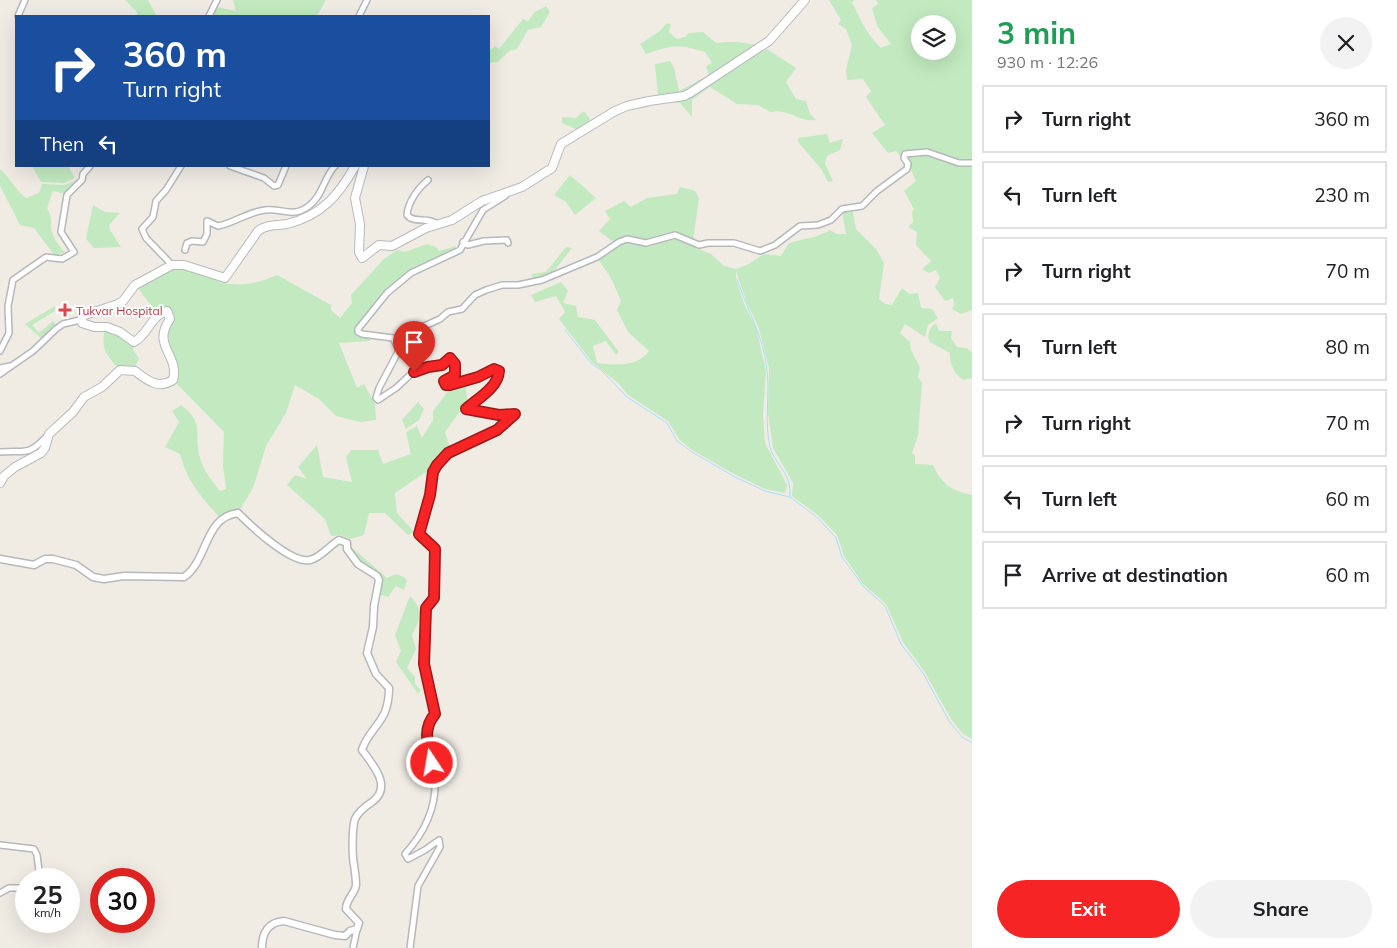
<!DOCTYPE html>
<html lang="en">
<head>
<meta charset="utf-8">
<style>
  body { margin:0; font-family:Mulish,sans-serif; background:#f2f2f2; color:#202124; height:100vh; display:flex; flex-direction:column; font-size:19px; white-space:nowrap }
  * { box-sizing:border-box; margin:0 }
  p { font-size:16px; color:#757577 }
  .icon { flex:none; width:28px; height:28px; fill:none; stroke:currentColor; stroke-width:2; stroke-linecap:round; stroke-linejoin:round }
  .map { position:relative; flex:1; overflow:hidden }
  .panel { display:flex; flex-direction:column; background:#fff; width:425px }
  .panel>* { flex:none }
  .banner { position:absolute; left:15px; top:15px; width:475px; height:152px; border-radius:0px; box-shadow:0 5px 20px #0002; background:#1a4fa0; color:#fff; overflow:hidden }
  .fabs { position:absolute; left:911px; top:15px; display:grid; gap:10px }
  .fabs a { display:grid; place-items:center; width:45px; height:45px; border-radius:50%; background:#fff; box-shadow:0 5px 20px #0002; font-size:25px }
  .speed { position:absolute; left:15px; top:868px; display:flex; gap:10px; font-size:25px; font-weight:700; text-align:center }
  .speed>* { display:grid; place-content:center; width:65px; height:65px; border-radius:50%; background:#fff; box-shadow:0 5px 20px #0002; line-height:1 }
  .speed small { font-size:12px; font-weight:400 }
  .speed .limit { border:8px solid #d22; background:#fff; color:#111 }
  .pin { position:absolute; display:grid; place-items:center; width:42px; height:42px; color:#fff; margin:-51px -21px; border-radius:50% 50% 50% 0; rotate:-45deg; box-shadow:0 0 5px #0007 }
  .pin .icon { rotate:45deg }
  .me { position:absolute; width:55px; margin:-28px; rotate:348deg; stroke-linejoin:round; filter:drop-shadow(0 0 4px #0008) }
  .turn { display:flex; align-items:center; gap:18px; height:105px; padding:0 25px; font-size:22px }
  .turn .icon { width:65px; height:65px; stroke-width:2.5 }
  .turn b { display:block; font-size:35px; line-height:42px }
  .then { display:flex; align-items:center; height:48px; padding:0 25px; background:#0003; gap:10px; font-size:19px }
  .round { display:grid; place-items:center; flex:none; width:52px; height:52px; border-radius:26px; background:#f2f2f2 }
  .summary { display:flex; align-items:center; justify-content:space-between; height:85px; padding:0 25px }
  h1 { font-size:30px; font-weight:700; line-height:38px; color:#1e9e55 }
  .action { display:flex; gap:10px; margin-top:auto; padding:10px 25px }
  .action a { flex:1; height:58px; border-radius:30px; background:#f62425; color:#fff; font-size:20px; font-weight:700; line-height:58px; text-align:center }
  .action a+a { background:#f2f2f2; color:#202124 }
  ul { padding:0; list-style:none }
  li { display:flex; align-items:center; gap:15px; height:68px; margin:0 10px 8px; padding:0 15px; border:2px solid #e0e0e0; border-radius:0px }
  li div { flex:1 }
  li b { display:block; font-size:19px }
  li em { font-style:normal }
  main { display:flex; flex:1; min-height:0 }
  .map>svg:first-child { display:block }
  .green { fill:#c2e9bf; fill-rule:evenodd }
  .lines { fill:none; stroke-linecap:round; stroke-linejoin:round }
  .stream { stroke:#a5dfff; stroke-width:1 }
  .minor-casing { stroke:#b5b8bc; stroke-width:8 }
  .tertiary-casing { stroke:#b5b8bc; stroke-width:9 }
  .secondary-casing { stroke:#b6babf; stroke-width:10 }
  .minor { stroke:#fff; stroke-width:5 }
  .tertiary { stroke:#fff; stroke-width:6 }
  .secondary { stroke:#fff; stroke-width:8 }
  .route-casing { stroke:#a01718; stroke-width:12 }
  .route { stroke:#f62425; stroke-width:9 }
  .health-dot { fill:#e0444e; stroke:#fff; stroke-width:2 }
  .labels { text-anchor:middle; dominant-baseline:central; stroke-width:4; stroke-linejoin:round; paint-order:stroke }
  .health-label { font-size:12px; fill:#be3a42; stroke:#fff; text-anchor:start }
</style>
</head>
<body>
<main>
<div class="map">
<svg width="972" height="948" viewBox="0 0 972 948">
  <rect width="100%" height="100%" fill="#f0ece4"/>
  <path class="green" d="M125 0H148L157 16H138L136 11Z
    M233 0H326L317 16H214L217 7 236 11Z
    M829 0H854L852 2C860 19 867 35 881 48L891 44 877 26 872 8 878 4 876 0H972V162C948 161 928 146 904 153L903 160 896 151 888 153 872 133 885 125 866 97 871 91 863 79 847 80 846 70 852 45 846 29 838 24 841 20ZM920 24H948V51H920Z
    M546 6 550 12 541 27 528 30 517 49 509 51 498 62 489 63V51L495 46 499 49 523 19 528 21 535 12Z
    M667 23 671 24 669 32 677 39 685 37 689 33 703 32 716 43C730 41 745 42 759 46L681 94 658 96 655 64 670 61 674 68 679 91 709 75 706 66 712 63 705 52C678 44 672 45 646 54L640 44 660 31Z
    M767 49 796 68 786 82 796 99 806 101 810 114 816 120C796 122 790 108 770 112L758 105 737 104 710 87 692 100V117L680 103 672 102 673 99Z
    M584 111 592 122 578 130 562 123V117L576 118Z
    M827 134 830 143 843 139 840 150 827 156 825 164 833 181 828 182 822 170 798 142V138Z
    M919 153 972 164V310L961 314 952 309 954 305 953 298 945 301 935 287 940 278 936 270 929 273 922 269 931 261 916 245 917 232 908 227 913 222 912 212 914 209 904 191 916 181 906 158 907 155Z
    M32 166H68L75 178 64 183 41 182Z
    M0 169C10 178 15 189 26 198L39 193 42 184 64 185 77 180 78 184 65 194 53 191 47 208C52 217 51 219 51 227 51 236 59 246 65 252L55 256 34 228 20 225 0 186Z
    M570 175 596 198 575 215 566 202 554 195Z
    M680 187 695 191 699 198 693 241 675 233 668 234 647 241 628 238 612 241 599 231 610 219 605 211 624 201 631 207 647 198 677 194Z
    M93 205 105 212 120 213 109 225 110 230 121 247 94 248 86 239Z
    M852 209 856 229 876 249 884 263 879 299 885 304 892 305 902 288 909 294 918 293 921 308 932 309 938 318 928 325 925 337 905 324 900 333 910 342 911 350 920 367 918 377 922 383 918 435 912 453 915 456V464L933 465C940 483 953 492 972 495V739L963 734 951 719 924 671 903 642 886 604 863 584 844 556 837 535 819 516 792 496 793 483 773 448 768 413 769 368 758 326 747 303 736 271V279L745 306 756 327 766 371 763 415 765 443 787 485 785 493 765 489 736 475 692 450 679 439 668 421 628 395 618 383 592 362 559 319 565 312 556 296 535 302 531 295 561 282 568 291 563 303 576 306 578 317 595 320 619 352 616 355 606 341 593 346 597 363C615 365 638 367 649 351L628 332 617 310 621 301 611 278 598 259 613 248 627 243 652 245 672 238 711 254 724 266 736 269 747 265 764 254 781 256 789 243C805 238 814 239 830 230L837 234H846L842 212Z
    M427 244 436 247 439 251 456 246 455 251 410 271 392 285 361 319 355 328 356 334 370 336V341L339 343 357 388 364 384 375 404 376 420 360 422 336 416 319 399 295 385 286 413 266 446 253 488 239 511H230L219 517C200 495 188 483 180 454L165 447 179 422 172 411 181 405C206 424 193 432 200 458 203 470 212 481 220 491L226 489 223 465 224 432 176 383 177 374 165 340 170 319 162 309 156 312 137 287C149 281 162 269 176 268 193 267 209 279 224 283 243 287 261 282 277 275L331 305V310L340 318 352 303 351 295 384 259 397 250 405 252Z
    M566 247 572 248 551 275 533 280 532 274 546 272Z
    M55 306V311L32 325 39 333 53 321 56 325 42 339 25 324Z
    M936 323 939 331H952L951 338 957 347 967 348 972 353V378L964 380C955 375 949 364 950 353L930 342C926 335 930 327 936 323Z
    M105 329 118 333 134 343 133 350 139 358 135 367 129 366 118 368C105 353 101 349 105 329Z
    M465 384 468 403 460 411 445 432 451 450 438 459 429 470 395 493 397 513 414 532 408 535 385 513H369L364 535 350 539 341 535 331 536 325 519 287 485 295 475 307 479 298 467 317 445 323 477 352 482 346 457 351 450H378L383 464 411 454 406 432 417 426 422 438 433 420V411L449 390Z
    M418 402 424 409 419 420 406 429 402 420Z
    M349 545 387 578 396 574 404 577 407 581 404 590 396 586 388 597 379 594 381 581 358 561Z
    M410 596C425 612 421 617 412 635L416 649 407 668 415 677V684L421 690 418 694 396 662 401 651 395 635Z"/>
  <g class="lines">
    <path class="stream" d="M737 279C747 309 764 338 767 370 770 396 764 422 770 447 776 467 791 471 790 496
      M565 330 591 363 602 371 627 397 667 423 677 441 692 452 735 477 765 491 790 497 818 518 836 538 842 557 863 586 885 606 901 644 923 673 949 721 962 737 972 743"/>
    <defs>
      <path id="minor" d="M18 16 25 0
        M209 16 217 0
        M359 16 367 0
        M230 166 264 178 274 186 278 185 286 166
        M428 180C418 188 408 202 407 215 414 224 429 216 438 225
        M463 242 468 245 484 241 507 240 508 243
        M185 250 187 243 192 241 203 242 207 234V221L218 226C234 223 248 212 265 210 283 208 293 219 310 205 323 195 324 177 335 166
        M172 265 146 238 142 229 153 217 156 201 166 190 181 166
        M399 350 393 338 362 334 358 332V329L387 293 411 273 460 250 483 210 505 196
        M0 351 9 333 8 306 13 280 46 257 62 259 74 252 61 232 67 195 82 180 83 174 90 166
        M0 368 10 366
        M0 374 33 351 56 329 63 324 80 320
        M0 452C26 450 28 457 48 435
        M0 845 34 849 37 855 40 879
        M0 893 9 888H26
        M353 948 357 929
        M410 948 418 886 440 847 439 840 425 850 408 859 405 854C425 832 437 807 435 777 433 754 419 734 435 713L424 663 427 608 434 598 435 549 419 534 430 495 433 472 442 458 448 453 497 430 515 414 499 415 466 409C477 399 498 388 499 371L494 369 469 380 446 385 444 381 455 375V364L450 358 442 365 428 367 410 375 396 388 378 400 376 398 379 388 399 350 413 331 440 319 448 312 462 309 475 295 486 290 502 285H518L542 280 597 257 619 242 627 239 646 243 675 235 699 245 708 243H734L760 251 775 245 800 226 818 225 831 220 842 209 862 206 877 191 907 169 908 164 904 158 905 154 927 152 959 163H972"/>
      <path id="tertiary" d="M0 559 34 565 45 559H53L76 565 93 577 104 579 124 576 184 577C208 561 204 517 238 513 251 526 291 564 310 560 320 558 329 546 339 540L347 543V549L358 564 377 576 379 580 374 606 373 627 367 653 376 674 389 688C389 697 388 704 385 712 379 726 366 735 362 750 373 765 393 787 372 802 366 806 358 812 355 819 352 827 352 856 354 865 355 872 356 878 356 885 355 894 346 899 346 909L359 923 357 929 350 931 345 936 335 935 284 921C268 922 262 933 262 948"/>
      <path id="secondary" d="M364 166 355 198 360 224 359 252 362 258 379 245 392 246 426 228 452 220 482 201 522 187 552 168 561 144 615 111 627 106 649 101 684 96 690 93 769 41 805 0
        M0 483 4 476 15 467 41 453 45 448 49 434 73 412 84 397 102 387 120 370 135 371C147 380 158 390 173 380 180 355 151 346 170 319L167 311C151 315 148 335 134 342L120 332 107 327H94L82 323V316L118 304 123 301 135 285 172 265H184L225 278 258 231C267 224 276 226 287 224 321 216 339 195 355 166"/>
    </defs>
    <use href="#minor" class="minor-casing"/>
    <use href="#tertiary" class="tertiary-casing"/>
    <use href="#secondary" class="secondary-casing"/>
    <use href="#minor" class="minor"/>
    <use href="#tertiary" class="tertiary"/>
    <use href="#secondary" class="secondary"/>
  </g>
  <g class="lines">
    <defs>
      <path id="route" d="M414 372 428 367 442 365 450 358 455 364V375L444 381 446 385H450L478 377 494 369 499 371C498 388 477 399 466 409L499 415 515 414 497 430 448 453 437 465 433 472 430 495 419 534 435 549 434 598 426 608 424 664 435 714C422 729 428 745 432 763"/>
    </defs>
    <use href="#route" class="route-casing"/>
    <use href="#route" class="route"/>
  </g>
  <path class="health-dot" d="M62.5 302.5h5v5h5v5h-5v5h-5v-5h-5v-5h5z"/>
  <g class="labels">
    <g class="health-label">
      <text x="76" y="310">Tukvar Hospital</text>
    </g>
  </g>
</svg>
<div class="fabs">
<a><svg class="icon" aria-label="layers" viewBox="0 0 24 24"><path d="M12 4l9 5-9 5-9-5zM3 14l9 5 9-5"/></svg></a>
</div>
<div class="speed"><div>25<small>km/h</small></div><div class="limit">30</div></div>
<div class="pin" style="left:414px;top:372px;background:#d93025"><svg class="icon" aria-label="arrive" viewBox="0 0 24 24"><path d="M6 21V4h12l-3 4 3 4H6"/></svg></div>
<svg class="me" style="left:432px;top:763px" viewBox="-20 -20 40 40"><circle r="17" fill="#f62425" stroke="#fff" stroke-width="3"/><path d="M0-11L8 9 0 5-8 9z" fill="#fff"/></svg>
<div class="banner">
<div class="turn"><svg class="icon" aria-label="right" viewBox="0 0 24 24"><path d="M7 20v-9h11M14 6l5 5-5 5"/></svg><div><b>360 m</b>Turn right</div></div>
<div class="then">Then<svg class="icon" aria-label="left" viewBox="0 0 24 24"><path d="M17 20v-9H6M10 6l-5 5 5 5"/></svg></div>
</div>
</div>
<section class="panel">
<div class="summary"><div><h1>3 min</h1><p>930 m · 12:26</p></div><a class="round"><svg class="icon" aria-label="close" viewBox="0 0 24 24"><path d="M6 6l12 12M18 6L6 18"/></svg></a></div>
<ul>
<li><svg class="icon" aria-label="right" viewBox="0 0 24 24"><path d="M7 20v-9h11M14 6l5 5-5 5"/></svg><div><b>Turn right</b></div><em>360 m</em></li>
<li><svg class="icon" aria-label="left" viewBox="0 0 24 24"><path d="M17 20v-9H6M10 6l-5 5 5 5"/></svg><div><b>Turn left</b></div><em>230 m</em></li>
<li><svg class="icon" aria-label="right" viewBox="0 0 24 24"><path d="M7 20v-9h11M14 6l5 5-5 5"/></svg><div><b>Turn right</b></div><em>70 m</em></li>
<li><svg class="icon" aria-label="left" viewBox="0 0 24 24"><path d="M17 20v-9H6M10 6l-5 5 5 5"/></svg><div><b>Turn left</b></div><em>80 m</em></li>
<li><svg class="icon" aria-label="right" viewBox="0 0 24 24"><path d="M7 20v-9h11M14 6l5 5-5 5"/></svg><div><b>Turn right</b></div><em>70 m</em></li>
<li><svg class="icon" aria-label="left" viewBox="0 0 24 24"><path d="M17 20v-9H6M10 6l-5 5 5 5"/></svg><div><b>Turn left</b></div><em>60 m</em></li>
<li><svg class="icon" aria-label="arrive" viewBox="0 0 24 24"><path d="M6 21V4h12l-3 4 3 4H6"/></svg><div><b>Arrive at destination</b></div><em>60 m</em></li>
</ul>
<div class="action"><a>Exit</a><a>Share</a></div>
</section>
</main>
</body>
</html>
